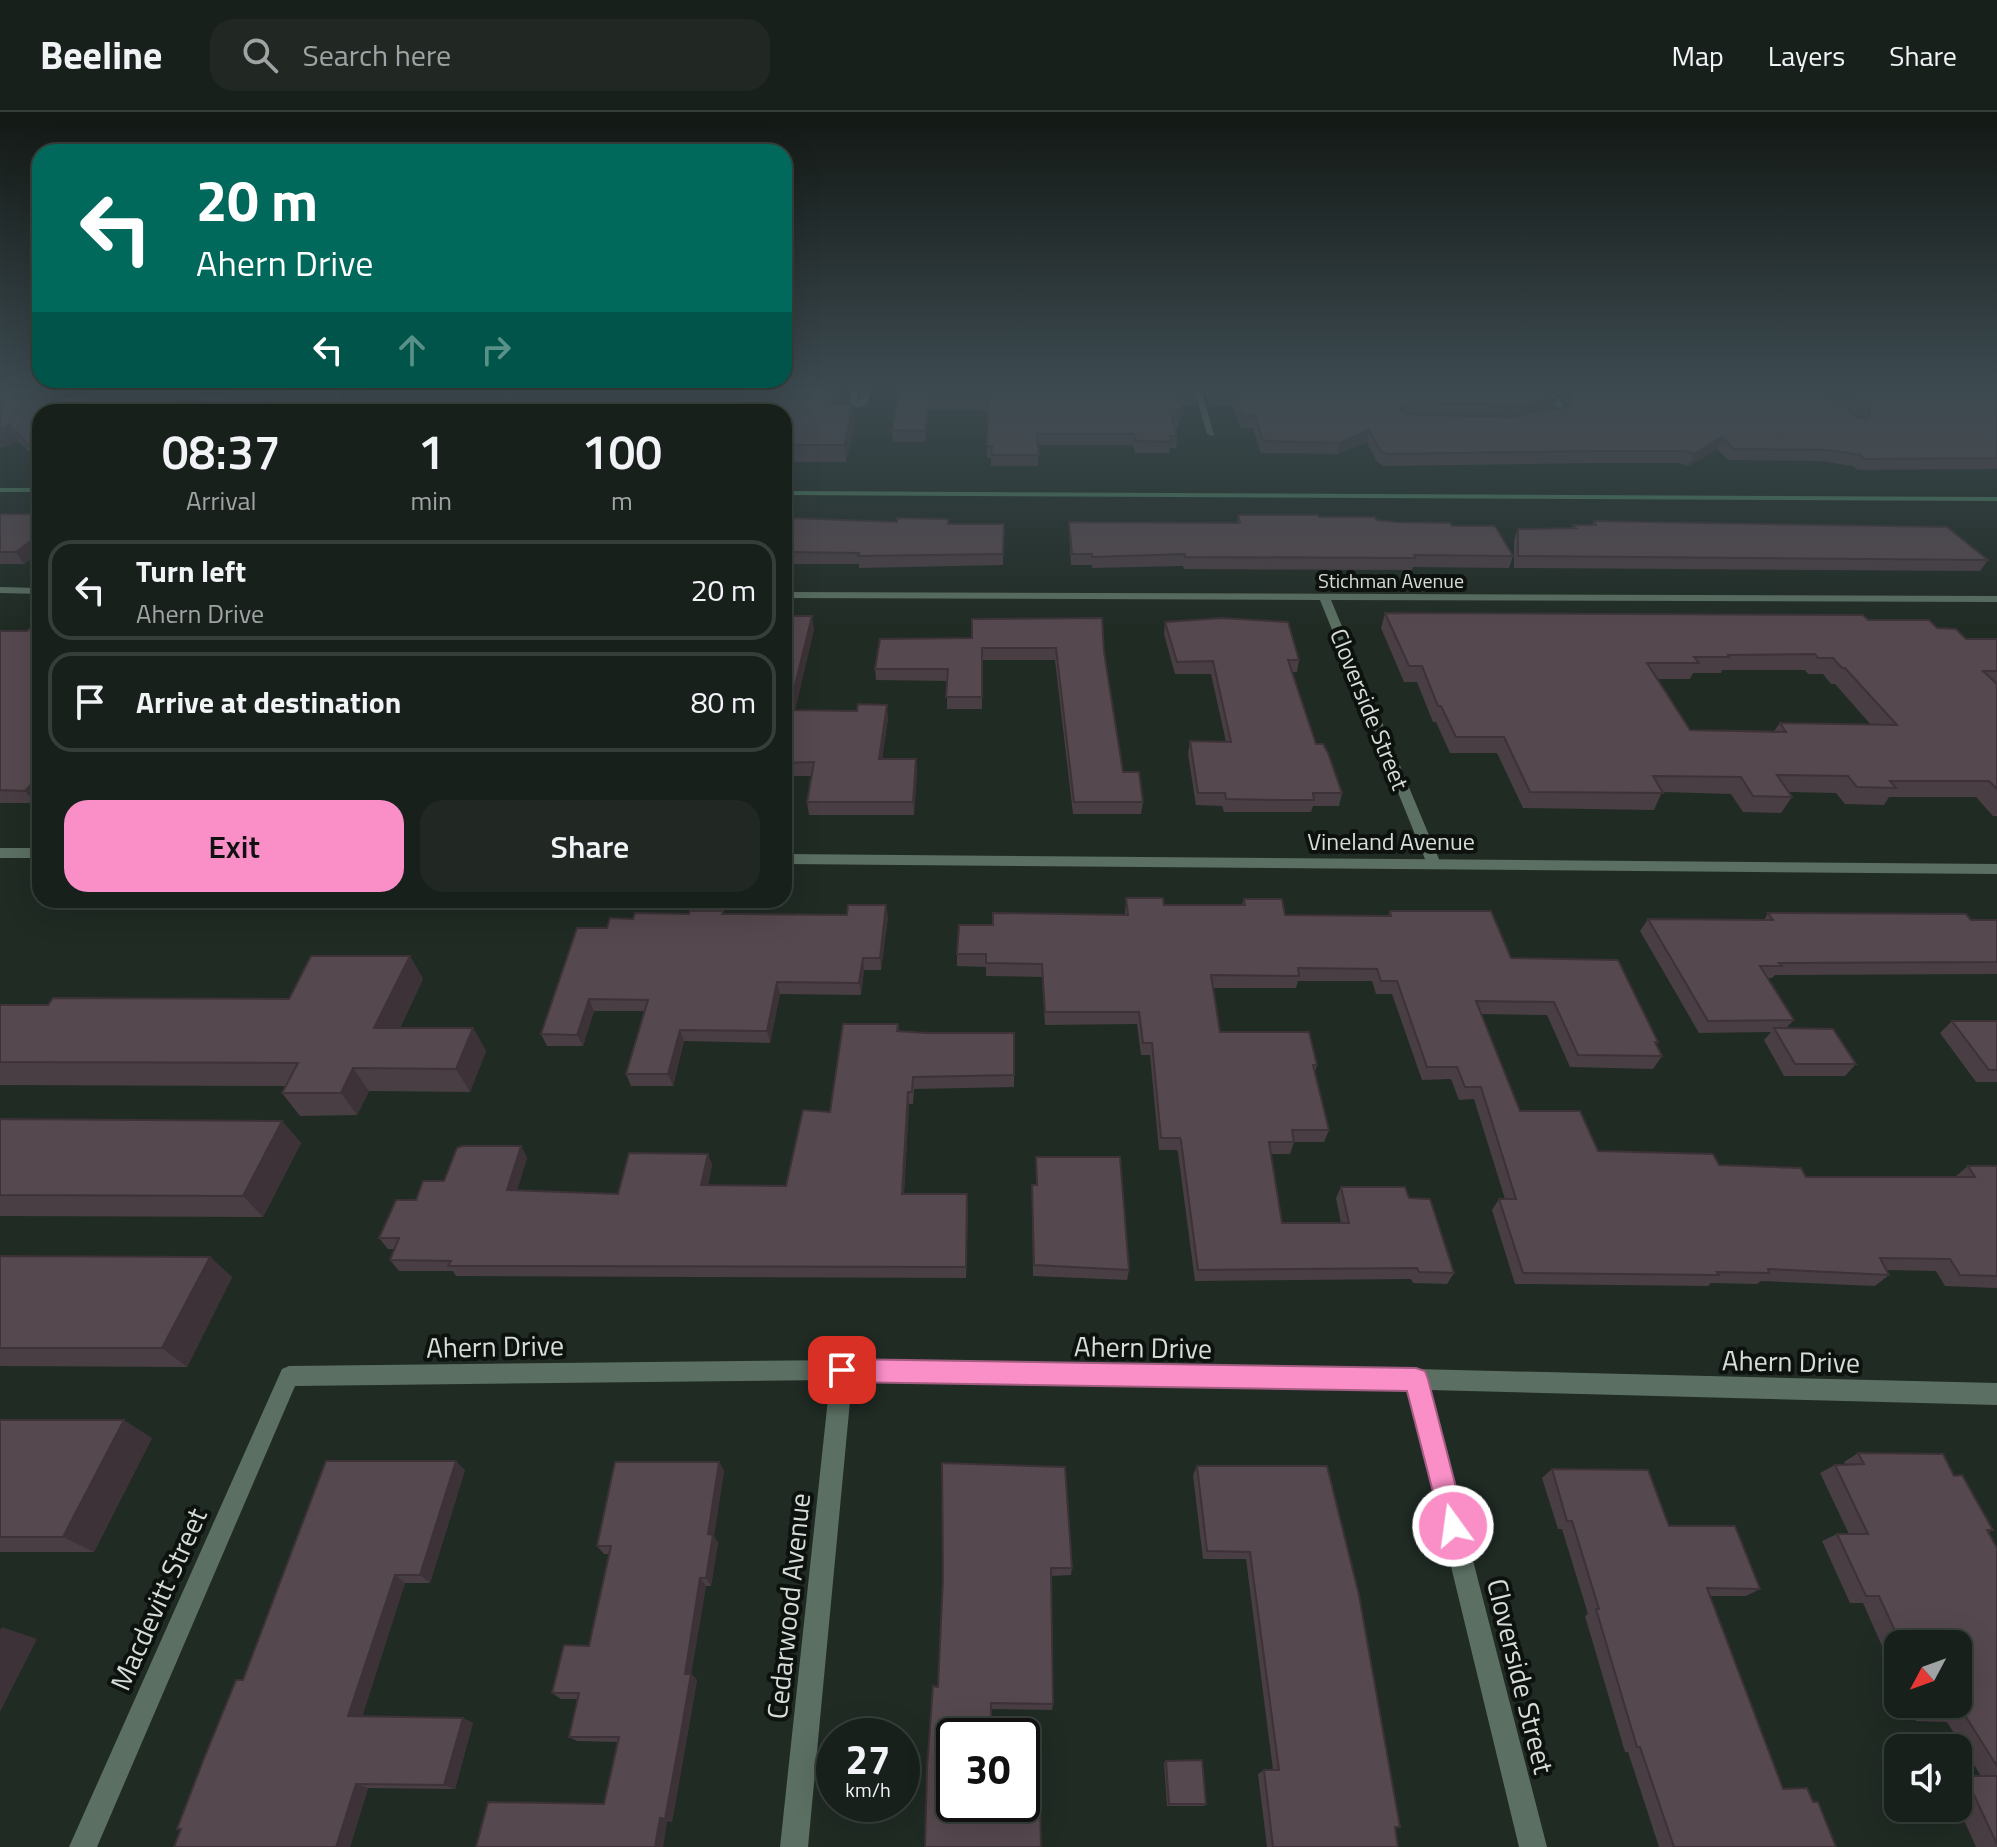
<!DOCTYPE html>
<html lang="en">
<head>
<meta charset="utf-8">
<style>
  body { margin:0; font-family:"Titillium Web",sans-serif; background:#212824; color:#f1f3f6; height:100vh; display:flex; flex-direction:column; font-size:30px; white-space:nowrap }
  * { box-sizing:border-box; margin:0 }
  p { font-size:26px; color:#9fa3a3 }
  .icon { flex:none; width:44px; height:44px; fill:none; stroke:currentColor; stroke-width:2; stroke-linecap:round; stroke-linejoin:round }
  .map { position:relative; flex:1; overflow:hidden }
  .sheet { position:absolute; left:32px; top:292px; width:760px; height:504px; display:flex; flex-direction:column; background:#18201b; border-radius:24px; box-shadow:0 8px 32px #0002,0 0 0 2px #363e3a }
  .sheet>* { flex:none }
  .guide { position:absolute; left:32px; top:32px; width:760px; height:244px; border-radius:24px; box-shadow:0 8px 32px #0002,0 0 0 2px #363e3a; background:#00695c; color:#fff; overflow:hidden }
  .needle { width:52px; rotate:229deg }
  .controls { position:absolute; left:1884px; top:1518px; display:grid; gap:16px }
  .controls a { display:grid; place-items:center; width:88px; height:88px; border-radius:16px; background:#18201b; box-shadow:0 8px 32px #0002,0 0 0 2px #363e3a; font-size:40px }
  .speed { position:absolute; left:816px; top:1606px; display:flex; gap:16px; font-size:40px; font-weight:700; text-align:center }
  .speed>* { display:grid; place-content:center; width:104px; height:104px; border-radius:50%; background:#18201b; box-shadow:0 8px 32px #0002,0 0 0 2px #363e3a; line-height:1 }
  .speed small { font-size:20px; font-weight:400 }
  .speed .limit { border:4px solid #111; border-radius:12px; background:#fff; color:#111 }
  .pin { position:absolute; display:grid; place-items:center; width:68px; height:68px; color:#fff; margin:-34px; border-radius:16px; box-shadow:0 4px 12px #0006 }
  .me { position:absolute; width:88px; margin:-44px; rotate:346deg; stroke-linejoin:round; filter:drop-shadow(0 0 6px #0008) }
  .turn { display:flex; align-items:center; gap:28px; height:168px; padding:0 32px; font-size:36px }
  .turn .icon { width:104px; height:104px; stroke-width:2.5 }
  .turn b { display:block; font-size:56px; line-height:68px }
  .lanes { display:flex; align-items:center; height:76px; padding:0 32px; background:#0003; justify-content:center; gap:40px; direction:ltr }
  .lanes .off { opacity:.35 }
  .eta { display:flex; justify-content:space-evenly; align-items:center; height:136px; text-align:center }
  .eta b { font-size:48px; font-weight:600; line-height:56px }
  .primary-button { display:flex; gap:16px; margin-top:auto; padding:16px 32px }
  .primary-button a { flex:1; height:92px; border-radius:24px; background:#fa8fc7; color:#111; font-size:32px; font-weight:600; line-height:92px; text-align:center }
  .primary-button a+a { background:#212824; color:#f1f3f6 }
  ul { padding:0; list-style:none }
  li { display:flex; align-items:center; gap:24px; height:100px; margin:0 16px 12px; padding:0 16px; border:4px solid #363e3a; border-radius:24px }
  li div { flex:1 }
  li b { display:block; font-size:30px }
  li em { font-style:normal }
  header { display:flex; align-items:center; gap:48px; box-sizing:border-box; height:112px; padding:0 40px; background:#18201b; border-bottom:2px solid #363e3a }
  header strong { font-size:38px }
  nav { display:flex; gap:44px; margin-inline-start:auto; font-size:28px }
  .search { width:560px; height:72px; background:#212824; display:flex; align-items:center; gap:20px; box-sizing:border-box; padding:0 28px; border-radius:24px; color:#9fa3a3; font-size:30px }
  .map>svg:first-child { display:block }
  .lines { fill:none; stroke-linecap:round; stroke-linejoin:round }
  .stream { fill:#487a5c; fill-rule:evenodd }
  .minor { fill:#5b6f62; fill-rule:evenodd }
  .tertiary { fill:#5b6f62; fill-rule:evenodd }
  .wall { fill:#493e43; fill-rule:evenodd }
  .shaded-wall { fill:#3c3237 }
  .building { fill:#55484e; stroke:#3c3237; stroke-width:2; fill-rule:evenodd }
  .route { fill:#fa8fc7; stroke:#a25d81; stroke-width:2 }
  .labels { text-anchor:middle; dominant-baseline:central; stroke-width:8; stroke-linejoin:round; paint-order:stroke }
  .far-street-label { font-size:20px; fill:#d6ddd9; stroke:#0d120f }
  .street-label { font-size:24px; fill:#d6ddd9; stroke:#0d120f }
  .near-street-label { font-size:28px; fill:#d6ddd9; stroke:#0d120f }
</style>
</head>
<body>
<header>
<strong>Beeline</strong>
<div class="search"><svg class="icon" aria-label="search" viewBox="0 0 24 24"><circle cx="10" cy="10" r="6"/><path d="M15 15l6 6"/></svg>Search here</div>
<nav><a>Map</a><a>Layers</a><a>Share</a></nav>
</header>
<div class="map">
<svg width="1997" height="1735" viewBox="0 0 1997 1735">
  <rect width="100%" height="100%" fill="#202b24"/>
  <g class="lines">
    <path class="stream" d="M0 376H40V380H0Z
      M784 379 1997 385V389L784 383Z"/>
    <path class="minor" d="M852 274H860L857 289 858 290 865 274H873L867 292 859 296 849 292Z
      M1193 274H1201L1214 324 1207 322Z
      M1538 274H1547L1564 293 1563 303 1541 308V304L1556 299 1557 295Z
      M0 475 40 476V482L0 481Z
      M784 480 1997 484V490L1331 488 1441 752 1434 757 1427 752 1320 488 784 486Z
      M842 1248 1416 1257 1997 1271V1293L1429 1278 1547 1735H1519L1408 1277 852 1268 808 1735H780L830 1268 295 1274 97 1735H69L282 1257 289 1254Z"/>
    <path class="tertiary" d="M0 736H40V746H0Z
      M784 742 1997 752V762L784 752Z"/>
  </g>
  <path class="wall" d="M0 274H844L838 293H853L855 310 846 350H784V300L264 297H205L198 300H40V350L19 330 0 336Z
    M900 274 1197 282 1196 293H1181L1182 297 1180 308H1179L1178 315H1175L1177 324 1176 336H1170V341H1135L1133 333H1038V354H991V346H987L988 298H929L925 330H893L892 318Z
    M1204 274H1547L1554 297 1567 295V293L1551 274H1997V357L1858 358 1853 354 1820 349 1728 348 1717 337 1688 354 1679 351H1593L1384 354 1377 350 1367 330 1337 342 1261 341 1253 316H1241L1233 294 1209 293ZM1406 301 1515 304 1508 305Z
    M0 402H40V439L24 452H0Z
    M1238 403 1319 405 1452 414 1513 444 1509 456 1413 455 1412 458 1184 457 1183 454 1092 456V453H1071L1069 421V410L1237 411Z
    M1594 409 1988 448 1980 459 1514 456V428L1518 417 1572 416 1573 413H1592Z
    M784 411 1004 412 1003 453 859 456V452H784Z
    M1385 501 1868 508 1937 516 1966 527H1997V704H1993L1976 685H1889L1884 693 1845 692 1836 681 1789 680 1792 685 1781 701 1743 700 1731 682 1662 680 1654 698 1523 696 1497 641H1450L1436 610H1433L1417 570H1404L1381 516ZM1722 558H1805L1808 562H1823L1831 572H1835L1871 613 1780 611 1774 619 1690 618 1657 567H1690L1693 561H1721Z
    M784 504 814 517 795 598 888 606 882 647H916L917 660 914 703H809L807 690 812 664H784Z
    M40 507V685L35 691H0V519H27Z
    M1165 510 1299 548 1297 560H1292L1316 632 1342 681 1339 694H1313L1311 700H1224L1222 694 1196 693 1188 642 1190 629 1226 630 1211 562H1175L1164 522Z
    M972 526 1104 540 1123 660 1143 690 1141 702H1073L1055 548H982V597H947V569L876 568 875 557Z
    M1126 786 1164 793H1242L1244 787 1285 803 1388 804 1390 799 1511 846 1658 930 1656 932 1662 944 1653 957 1570 955 1547 903 1481 902 1520 999 1598 1039 1806 1065H1955L1968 1054H1997V1176L1945 1174 1936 1159 1886 1158 1889 1163 1875 1174 1761 1169 1757 1172 1711 1171 1708 1174 1515 1172 1492 1098 1499 1087H1505L1474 987 1459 988 1451 967 1422 968 1392 882H1376L1372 869H1298L1296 876H1213L1220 920 1317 953 1315 960 1329 1018 1324 1030H1294L1290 1042H1271L1282 1111H1341L1336 1086 1341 1075 1409 1086 1454 1161 1447 1172 1413 1171 1411 1167 1195 1169 1178 1041 1177 1038H1159L1150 943H1141L1137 912 1045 913 1042 865 986 864V855L957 854V842L993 813 1125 803Z
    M1768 801 1997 808V862L1775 863 1772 866H1768L1794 908 1786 916 1856 952 1845 964H1784L1764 928 1771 920 1699 921 1640 819 1648 807 1764 808Z
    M689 802 888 805 881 858H864L861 883 780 882 770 931 684 929 673 974H631L626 962 645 899H594L583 934H547L541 922 607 816 633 807Z
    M410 844 423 867 400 916H473L486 939 470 980 369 979 357 1003 300 1004 282 981 286 974 0 973V893H48L289 887Z
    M1952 909H1997V970H1976L1940 921Z
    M898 912 899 919 927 921H1014V975L914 977 913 992H909L904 1082 968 1093 966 1166 456 1164 453 1159H399L390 1148 395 1137H388L379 1126 416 1088 444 1069 521 1034 527 1046 517 1078 618 1082 708 1042 712 1053 708 1073 786 1074 830 1000Z
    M0 1007 282 1009 301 1031 263 1105 0 1104Z
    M1036 1045 1129 1158 1127 1168 1033 1164 1032 1084V1073H1036Z
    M0 1144 210 1145 232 1165 187 1255 0 1254Z
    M0 1308 152 1326 94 1440H0Z
    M1858 1341 1954 1364 1993 1418 1989 1420 1997 1436V1735H1976L1958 1695V1666L1965 1664H1981L1947 1610 1916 1609 1908 1592H1958V1532H1898V1570L1863 1491H1850L1822 1429 1837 1422H1849L1820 1361 1835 1353 1845 1352 1844 1350Z
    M719 1350 724 1359 714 1424 718 1431 711 1474H706L691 1562 697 1568 686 1631 672 1710 667 1709 663 1735H476L604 1692 618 1630 577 1629 569 1625 578 1587H561L552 1581 589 1534 609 1442H604L597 1434Z
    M942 1351 1072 1456 1071 1463 1051 1464 1053 1592 1052 1598 991 1597 954 1624 938 1575 943 1467Z
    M1197 1354H1327L1400 1715 1395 1717 1398 1735H1267L1258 1662 1264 1658H1273L1246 1447H1203L1193 1363Z
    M1552 1357 1669 1414 1760 1477 1746 1484H1709L1783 1677 1813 1690 1836 1735H1659L1628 1640H1625L1585 1504 1588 1502 1562 1417H1558L1542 1366Z
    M465 1358 430 1471H405L362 1604 463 1606 473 1611 455 1677 368 1676 350 1735H174L181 1718 177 1717 243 1568Z
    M1166 1649 1206 1692 1204 1694H1167L1164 1651Z"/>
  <path class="shaded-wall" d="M69 274H108L62 299 52 283Z
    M350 274H374L349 298 342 286V282Z
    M837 274H844L833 310 831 293Z
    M197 281 205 297 198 300H152Z
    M1557 285 1554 297 1519 304 1522 293Z
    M929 287V298L925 330V319Z
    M853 293 855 310 846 350 844 333Z
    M9 313 19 330 0 336V316Z
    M1369 318 1367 330 1337 342 1340 331Z
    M1722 325 1717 337 1688 354 1694 342Z
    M40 332V350L30 335Z
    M40 422V439L24 452 16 440Z
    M812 504 814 517 792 611 789 598Z
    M887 593 888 606 880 660 879 647Z
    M916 647 917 660 914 703 913 690Z
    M40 663V685L35 691 25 679Z
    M886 793 888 805 881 858 880 846Z
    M410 844 423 867 389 939 374 916Z
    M863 846 864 858 861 883 859 871Z
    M777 870 780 882 770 931 767 919Z
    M589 887 594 899 583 934 577 923Z
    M473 916 486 939 470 980 456 957Z
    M680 918 684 929 673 974 668 962Z
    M353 956 369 979 357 1003 341 981Z
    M908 980 909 992 903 1093 902 1082Z
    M282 1009 301 1031 263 1105 243 1084Z
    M521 1034 527 1046 514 1089 507 1078Z
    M708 1042 712 1053 705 1085 701 1073Z
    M210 1145 232 1165 187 1255 162 1236Z
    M124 1308 152 1326 94 1440 63 1425Z
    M456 1349 465 1358 430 1471 420 1463Z
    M719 1350 724 1359 714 1424 718 1431 711 1474 706 1466 708 1422Z
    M395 1463 405 1471 361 1609 348 1604Z
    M700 1466 706 1474 691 1562 697 1568 672 1710 665 1707 685 1562Z
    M2 1515 37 1527 0 1600V1518Z
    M463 1606 473 1611 455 1677 444 1673Z
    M356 1672 368 1676 350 1735H336Z
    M660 1706 667 1709 663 1735H655Z"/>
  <path class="building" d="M0 274H69L52 283 55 287 64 286 89 279 96 274H350L342 282V286H355L368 274H837L831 293H853L844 333H784V300H260L282 280 197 281 152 300H40V332L30 335 9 313 0 316Z
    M900 274H1194L1197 282H1178L1182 297H1177L1179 304H1172L1177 324H1170L1171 330 1136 329 1134 322H1037L1039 343H991L992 334H987L988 287H929L925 319 892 318Z
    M1208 274H1548L1557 285 1522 293 1407 290 1400 296 1407 302 1508 305 1568 295 1571 282 1564 274H1820L1859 306H1869V297L1839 274H1997V346L1865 347 1860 343 1827 338 1734 337 1722 325 1694 342 1685 339H1597L1387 342 1380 338 1369 318 1340 331 1263 329 1255 304H1243L1235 282H1211Z
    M0 402H40V422L16 440H0Z
    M1238 403H1318L1319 405H1375L1376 408 1396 410 1450 411 1452 414H1495L1513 444 1414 443 1415 446 1185 445V442L1092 445V442H1072L1069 410 1240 411Z
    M790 406 897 410V406L948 407V412H1004L1003 442 858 444 859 441 784 440V411H789Z
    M1594 409 1947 415 1988 448 1518 444V417L1576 416 1573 413H1596Z
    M1385 501 1863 503 1868 508H1929L1937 516 1956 517 1966 527H1997V559H1983L1997 572V677L1989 669H1890L1896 676 1857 675 1848 664 1777 663 1792 685 1753 684 1741 665 1653 664 1663 681 1530 680 1504 625H1456L1441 594H1438L1422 554H1409ZM1815 542 1818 546H1833L1842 556H1845L1897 613 1780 611 1786 620 1690 618 1647 551H1699L1694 545H1729L1728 543Z
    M784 504H812L789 598 857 599 858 592 887 593 879 647H916L913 690H807L814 650 784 651Z
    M1102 506 1104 540 1123 660H1139L1143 690H1074L1056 536H982V585H946L948 557H875L880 527 972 526V507Z
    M1222 506 1288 510 1299 548H1288L1316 632H1323L1328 641 1342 681H1313L1314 688H1277L1226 687 1225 681H1198L1190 629 1231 630 1213 549 1177 550 1165 510Z
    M40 507V663L25 679 0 678V519H27Z
    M1126 786H1163L1164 793H1245L1244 787H1282L1285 803 1391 804 1390 799H1491L1511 846 1618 848 1658 930H1655L1662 944 1578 943 1554 890 1476 889 1520 999H1580L1598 1039 1713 1042 1719 1053 1801 1056 1806 1065H1975L1968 1054H1997V1164L1960 1163 1950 1147 1880 1146 1889 1163 1768 1157 1769 1161 1717 1160 1719 1163 1523 1161 1499 1087H1516L1481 975H1465L1457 955H1427L1397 869H1381L1377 857 1298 856 1299 864 1211 863 1220 920H1309L1317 953H1313L1329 1018H1292L1294 1030H1269L1282 1111H1349L1341 1075H1405L1409 1086 1430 1087 1454 1161 1419 1160 1417 1156 1198 1158 1181 1029 1180 1026H1161L1152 931H1143L1139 900H1045L1042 852 986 851V842H957L959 813H993V801L1128 803Z
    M848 793H886L880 846H863L859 871 777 870 767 919 680 918 668 962H626L648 888 589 887 577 923 541 922 577 816H607L610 806 633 807 635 801 689 802 690 799H723L722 802H742L847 803Z
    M1768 801 1966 802 1971 808H1997V850L1779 851 1782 854H1760L1794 908 1708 909 1648 807 1773 808Z
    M311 844H410L374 916H473L456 957 353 956 341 981H282L298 951 0 950V893H48L53 886 289 887Z
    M1952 909H1997V958H1989Z
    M843 912H898L897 919 927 921H1014V963L913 965 912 980H908L902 1082H967L966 1155 448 1154 451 1149 390 1148 399 1126H379L396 1088H416L423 1069H444L457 1036 462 1034H521L507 1078 618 1082 629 1041 708 1042 701 1073 786 1074 803 998 830 1000Z
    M1774 916 1833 917 1856 952H1795Z
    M0 1007 282 1009 243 1084 0 1083Z
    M1036 1045H1120L1129 1158 1034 1153 1032 1073H1037Z
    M0 1144 210 1145 162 1236H0Z
    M0 1308H124L63 1425H0Z
    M1858 1341 1943 1342 1954 1364 1962 1363 1993 1418H1987L1997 1436V1654L1966 1605 1934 1604 1928 1592H1958V1532H1901L1879 1484H1866L1837 1422H1868L1835 1353 1864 1352Z
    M326 1349H456L420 1463H395L348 1604 463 1606 444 1673 356 1672 336 1735H174L181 1717H177L203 1649 236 1568H243Z
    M615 1350H719L708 1422 713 1423 706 1466H700L685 1562H691L680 1626 665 1707 660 1706 655 1735H476L488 1690 604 1692 619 1625H569L579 1581H552L564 1533 589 1534 611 1434H597Z
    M942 1351 1065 1355 1072 1456H1051L1053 1592 991 1591V1624H954V1692H1022V1653H1039L1041 1735H925L927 1655 933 1574 938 1575 943 1467Z
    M1197 1354H1327L1359 1483 1400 1715H1395L1398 1735H1273L1264 1658H1279L1250 1440 1207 1439Z
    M1552 1357 1648 1358 1669 1414H1735L1760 1477 1707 1476 1783 1677 1807 1676 1813 1690H1818L1836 1735H1674L1640 1635H1637L1596 1497H1599L1572 1409H1567Z
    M1202 1648 1206 1692H1169L1166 1649Z
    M1965 1664H1997V1732Z"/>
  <linearGradient id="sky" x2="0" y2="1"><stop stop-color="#121814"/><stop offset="0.53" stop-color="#3c4a50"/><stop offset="1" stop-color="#3c4a50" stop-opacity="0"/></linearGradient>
  <rect width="1997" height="517" fill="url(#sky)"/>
  <path class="route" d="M842 1247 1416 1256 1425 1259 1428 1267 1466 1414 1462 1423 1453 1427 1444 1423 1407 1279 842 1270 833 1267 830 1258 833 1250Z"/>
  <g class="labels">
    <g class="far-street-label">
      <text x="1391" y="468">Stichman Avenue</text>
    </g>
    <g class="street-label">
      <text transform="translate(1370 597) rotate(68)">Cloverside Street</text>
      <text x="1391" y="729">Vineland Avenue</text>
    </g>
    <g class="near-street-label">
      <text transform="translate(495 1234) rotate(-1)">Ahern Drive</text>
      <text transform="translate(1143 1235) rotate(1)">Ahern Drive</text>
      <text transform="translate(1791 1249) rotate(1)">Ahern Drive</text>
      <text transform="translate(158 1487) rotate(-66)">Macdevitt Street</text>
      <text transform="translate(788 1494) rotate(-84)">Cedarwood Avenue</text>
      <text transform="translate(1521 1564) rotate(76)">Cloverside Street</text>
    </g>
  </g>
</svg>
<div class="controls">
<a><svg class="needle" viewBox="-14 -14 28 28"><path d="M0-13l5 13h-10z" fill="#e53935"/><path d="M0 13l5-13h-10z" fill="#9fa3a3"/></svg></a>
<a><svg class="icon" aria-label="sound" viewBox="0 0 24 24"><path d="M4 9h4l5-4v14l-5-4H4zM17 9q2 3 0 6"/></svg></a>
</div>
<div class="speed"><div>27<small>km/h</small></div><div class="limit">30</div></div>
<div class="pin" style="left:842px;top:1258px;background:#d93025"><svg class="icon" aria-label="arrive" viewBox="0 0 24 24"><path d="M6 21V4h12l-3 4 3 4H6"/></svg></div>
<svg class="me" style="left:1453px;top:1414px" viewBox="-20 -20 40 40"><circle r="17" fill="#fa8fc7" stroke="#fff" stroke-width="3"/><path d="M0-11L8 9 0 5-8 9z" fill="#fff"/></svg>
<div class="guide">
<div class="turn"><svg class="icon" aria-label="left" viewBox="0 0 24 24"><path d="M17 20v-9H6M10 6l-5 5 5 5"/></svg><div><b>20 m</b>Ahern Drive</div></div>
<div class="lanes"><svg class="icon" aria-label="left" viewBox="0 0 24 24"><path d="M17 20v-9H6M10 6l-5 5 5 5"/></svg><svg class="icon off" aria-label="ahead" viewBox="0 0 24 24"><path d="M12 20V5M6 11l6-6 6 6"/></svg><svg class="icon off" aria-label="right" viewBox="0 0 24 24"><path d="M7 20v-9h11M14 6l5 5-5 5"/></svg></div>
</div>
<section class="sheet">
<div class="eta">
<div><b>08:37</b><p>Arrival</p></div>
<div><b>1</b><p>min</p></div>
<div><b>100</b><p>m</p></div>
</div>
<ul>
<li><svg class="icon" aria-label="left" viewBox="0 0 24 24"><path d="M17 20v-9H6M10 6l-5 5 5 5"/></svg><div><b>Turn left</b><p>Ahern Drive</p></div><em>20 m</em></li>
<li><svg class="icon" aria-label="arrive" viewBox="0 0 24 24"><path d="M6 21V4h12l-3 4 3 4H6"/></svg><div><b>Arrive at destination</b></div><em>80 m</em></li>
</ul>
<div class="primary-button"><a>Exit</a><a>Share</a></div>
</section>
</div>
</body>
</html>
